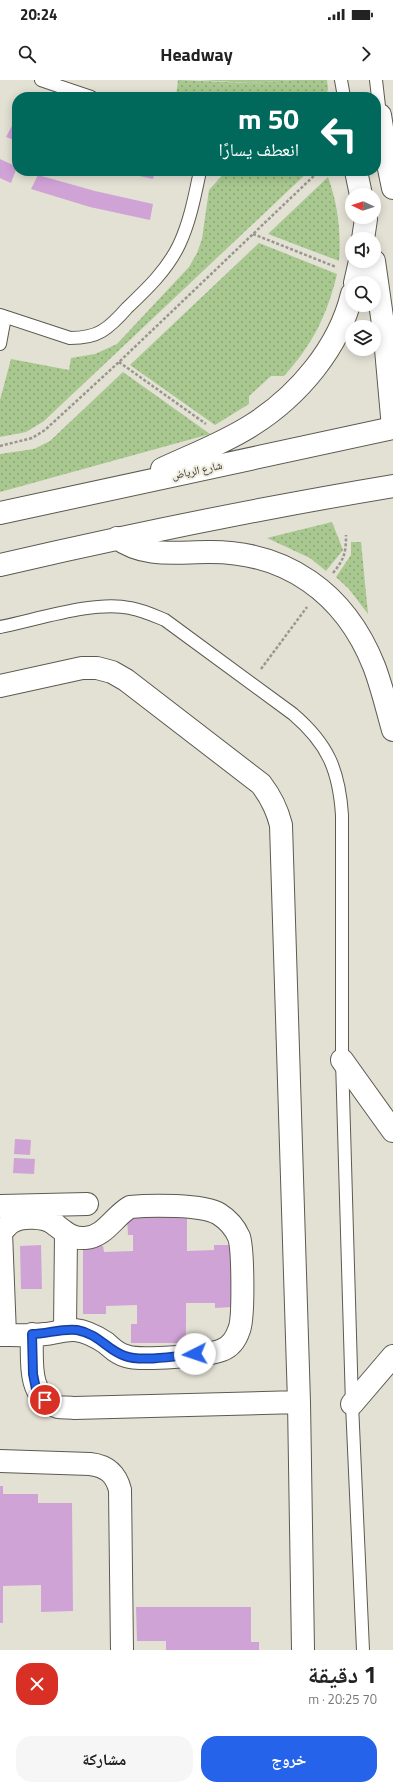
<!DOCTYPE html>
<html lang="ar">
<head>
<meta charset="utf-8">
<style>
  body { margin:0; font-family:"Titillium Web","Noto Naskh Arabic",sans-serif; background:#f6f6f6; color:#222; direction:rtl; height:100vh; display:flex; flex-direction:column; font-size:15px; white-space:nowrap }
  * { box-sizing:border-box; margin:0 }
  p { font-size:13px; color:#767676 }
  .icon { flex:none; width:22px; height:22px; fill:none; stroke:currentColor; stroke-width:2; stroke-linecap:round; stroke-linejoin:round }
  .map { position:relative; height:1570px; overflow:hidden; direction:ltr }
  .sheet { display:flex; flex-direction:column; background:#fff; flex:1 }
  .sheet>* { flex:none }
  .banner { position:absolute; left:12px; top:12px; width:369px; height:84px; border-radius:16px; box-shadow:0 2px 10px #0003; direction:rtl; background:#00695c; color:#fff; overflow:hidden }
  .needle { width:26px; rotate:274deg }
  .buttons { position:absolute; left:345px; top:108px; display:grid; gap:8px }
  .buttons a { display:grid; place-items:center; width:36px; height:36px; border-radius:50%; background:#fff; box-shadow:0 2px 10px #0003; font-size:20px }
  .pin { position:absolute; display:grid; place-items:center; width:34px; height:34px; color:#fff; margin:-17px; border:2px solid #fff; border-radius:50%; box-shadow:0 1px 4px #0007 }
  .me { position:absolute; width:44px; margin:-22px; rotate:266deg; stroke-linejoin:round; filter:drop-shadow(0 0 3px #0008) }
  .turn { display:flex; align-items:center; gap:14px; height:84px; padding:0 16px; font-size:18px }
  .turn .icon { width:52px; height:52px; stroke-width:2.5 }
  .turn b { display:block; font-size:28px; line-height:34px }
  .round { display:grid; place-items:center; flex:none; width:42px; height:42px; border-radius:16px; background:#f6f6f6 }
  .headline { display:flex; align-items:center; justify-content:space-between; height:68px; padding:0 16px }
  h1 { font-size:24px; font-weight:700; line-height:30px }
  .button { display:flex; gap:8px; margin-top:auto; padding:8px 16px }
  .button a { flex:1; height:46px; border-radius:16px; background:#2563eb; color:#fff; font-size:16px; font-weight:700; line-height:46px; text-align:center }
  .button a+a { background:#f6f6f6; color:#222 }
  .status { display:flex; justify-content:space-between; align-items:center; height:28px; padding:0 20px; background:#fff; direction:ltr }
  .status svg { height:11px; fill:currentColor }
  header { display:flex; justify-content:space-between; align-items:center; height:52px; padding:0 16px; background:#fff; font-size:18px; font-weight:700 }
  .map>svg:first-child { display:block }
  .grass { fill:url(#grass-dots) }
  .park { fill:url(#park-tufts) }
  .building { fill:#d0a3d6 }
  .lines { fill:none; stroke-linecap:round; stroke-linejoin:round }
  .lane-casing { stroke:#5d5a50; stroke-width:14 }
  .street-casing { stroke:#5d5a50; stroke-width:24 }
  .secondary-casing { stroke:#5d5a50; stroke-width:24 }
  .path { stroke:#98968e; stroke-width:2.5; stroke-dasharray:3 2; stroke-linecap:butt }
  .lane { stroke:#fff; stroke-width:12 }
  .street { stroke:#fff; stroke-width:22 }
  .secondary { stroke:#fff; stroke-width:22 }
  .route-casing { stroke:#184099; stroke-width:10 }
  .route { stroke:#2563eb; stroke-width:7 }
  .labels { text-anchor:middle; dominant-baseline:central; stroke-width:4; stroke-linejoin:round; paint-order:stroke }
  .street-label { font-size:11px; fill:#31302c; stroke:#f1ede1 }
</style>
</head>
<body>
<div class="status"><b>20:24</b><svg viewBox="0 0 49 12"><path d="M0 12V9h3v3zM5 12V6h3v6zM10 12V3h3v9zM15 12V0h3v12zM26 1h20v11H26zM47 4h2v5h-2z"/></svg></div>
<header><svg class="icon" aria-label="forward" viewBox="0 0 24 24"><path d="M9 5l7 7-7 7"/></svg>Headway<svg class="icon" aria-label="search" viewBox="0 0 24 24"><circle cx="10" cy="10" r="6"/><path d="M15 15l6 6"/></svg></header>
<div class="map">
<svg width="393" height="1570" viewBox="0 0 393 1570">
  <defs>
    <pattern id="grass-dots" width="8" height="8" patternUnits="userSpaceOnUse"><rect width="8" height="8" fill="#a8c890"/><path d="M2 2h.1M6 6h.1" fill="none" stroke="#89a376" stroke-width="1.8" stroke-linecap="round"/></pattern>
    <pattern id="park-tufts" width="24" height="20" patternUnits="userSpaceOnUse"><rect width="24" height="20" fill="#a8c890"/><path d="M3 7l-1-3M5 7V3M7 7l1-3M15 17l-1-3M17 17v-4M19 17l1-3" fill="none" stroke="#89a376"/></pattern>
  </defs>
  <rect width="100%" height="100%" fill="#e3e0d4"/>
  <path class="grass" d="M178 0 250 3 294 0H327L328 9 326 17H176Z
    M226 91H309L44 341 26 352 0 357V320L11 279 69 290 71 278 95 274 117 264 189 187 197 173 202 159 209 110Z
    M328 97C338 125 341 151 339 181L268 154Z
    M259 163 337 194C327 236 312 265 284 296H271L249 316V324L215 345 130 285Z
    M123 292 210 354 0 412V374L34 369 50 361Z
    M332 442 343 470 326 491 310 478 267 458Z
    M351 462H361L368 534 349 509 336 497 351 475Z"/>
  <path class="park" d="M200 0H294L250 3Z"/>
  <path class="building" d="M14 42 17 43V61L6 57Z
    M0 79 17 87 11 103 0 98Z
    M117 91H155L153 99Z
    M38 95 95 111 153 124 150 140 90 127 31 109Z
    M15 1059 31 1060 30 1075 14 1074Z
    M14 1078 35 1079 34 1094 13 1093Z
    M127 1137H187V1171L214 1170V1165H233V1227L215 1228V1223H186V1263H131V1244H137V1225L106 1226V1234H83V1166H103L104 1172 133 1171V1155H128Z
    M41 1165 42 1209H21L20 1166Z
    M0 1406H3V1414H38V1423H72L73 1531 41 1532V1505L3 1506V1543H0Z
    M136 1527H251V1562H259V1570H166V1561H137Z"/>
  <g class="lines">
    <defs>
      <path id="lane" d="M41 0 91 17
        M341 0 344 17
        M376 0 380 35
        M0 235 70 258C81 258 92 257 102 251 112 245 120 236 127 228 147 209 167 190 179 165 190 142 195 115 200 91
        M0 264 5 237
        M0 547C36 540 95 520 130 528 142 530 153 535 165 540L293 634C328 664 339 690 342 735V980L352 1324 363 1570"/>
      <path id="street" d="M376 35H380L387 79 393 108
        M356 91 361 115
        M374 181 385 258 393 348
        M0 606 82 588H97L112 592 126 600 261 704C271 717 277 729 281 745L299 1322 303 1570
        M0 1126 87 1124
        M1 1152 5 1255
        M0 1153C5 1149 8 1143 14 1141 23 1136 44 1137 53 1143 64 1151 71 1159 85 1158 105 1157 114 1136 130 1127 149 1125 203 1124 219 1134 227 1139 235 1148 239 1157 243 1169 244 1239 239 1250 236 1259 230 1267 222 1270 208 1276 139 1281 126 1276 117 1274 112 1268 106 1263 97 1257 86 1251 75 1250 65 1249 56 1253 45 1254 31 1256 15 1255 0 1255
        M65 1250 66 1154
        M32 1254C32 1280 27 1318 58 1327 63 1328 69 1327 74 1328L299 1322
        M0 1381 90 1384C107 1386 116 1394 120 1410L122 1570"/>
      <path id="secondary" d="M363 159 366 139
        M355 203 360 181
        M162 389C192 375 224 363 252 345 298 316 339 268 352 214
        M0 433 393 348
        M117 458C144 478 177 472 208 472 286 471 345 513 374 586 382 607 387 629 393 650
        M0 485C130 455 261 428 393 406
        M342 980 393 1051
        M352 1324 393 1276"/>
    </defs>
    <use href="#lane" class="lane-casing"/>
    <use href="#street" class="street-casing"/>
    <use href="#secondary" class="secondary-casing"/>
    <path class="path" d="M253 154 336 187
      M119 282 206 344
      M0 366 32 358 45 350 119 282 319 91
      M333 493C344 479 346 474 346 455
      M261 589 307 527"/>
    <use href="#lane" class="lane"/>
    <use href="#street" class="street"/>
    <use href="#secondary" class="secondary"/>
  </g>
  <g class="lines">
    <defs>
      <path id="route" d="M45 1320 36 1309 33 1294 32 1254C46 1254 63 1248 77 1250 99 1254 107 1270 125 1276 141 1282 177 1276 195 1274"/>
    </defs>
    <use href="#route" class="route-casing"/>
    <use href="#route" class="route"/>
  </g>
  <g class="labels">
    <g class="street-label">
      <text transform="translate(197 390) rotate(-12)">شارع الرياض</text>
    </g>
  </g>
</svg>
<div class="buttons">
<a><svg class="needle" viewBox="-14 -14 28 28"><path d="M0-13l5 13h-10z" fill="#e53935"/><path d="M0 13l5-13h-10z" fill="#767676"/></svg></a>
<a><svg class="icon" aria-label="sound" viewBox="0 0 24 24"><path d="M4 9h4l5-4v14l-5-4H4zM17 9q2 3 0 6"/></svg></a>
<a><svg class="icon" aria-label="search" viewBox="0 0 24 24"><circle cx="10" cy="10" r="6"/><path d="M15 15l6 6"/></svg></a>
<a><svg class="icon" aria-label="layers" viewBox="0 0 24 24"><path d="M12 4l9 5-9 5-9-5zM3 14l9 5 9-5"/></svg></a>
</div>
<div class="pin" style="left:45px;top:1320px;background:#d93025"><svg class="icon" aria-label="arrive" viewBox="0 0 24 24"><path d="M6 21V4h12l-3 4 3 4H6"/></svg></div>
<svg class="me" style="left:195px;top:1274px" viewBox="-20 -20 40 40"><circle r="19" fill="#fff"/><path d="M0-13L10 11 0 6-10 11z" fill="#2563eb"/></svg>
<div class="banner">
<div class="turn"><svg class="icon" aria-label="left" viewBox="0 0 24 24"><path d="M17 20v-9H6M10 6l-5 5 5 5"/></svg><div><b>50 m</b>انعطف يسارًا</div></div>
</div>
</div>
<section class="sheet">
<div class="headline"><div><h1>1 دقيقة</h1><p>70 m · 20:25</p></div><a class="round" style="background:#d93025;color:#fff"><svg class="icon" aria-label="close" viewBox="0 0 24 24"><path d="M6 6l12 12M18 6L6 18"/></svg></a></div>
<div class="button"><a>خروج</a><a>مشاركة</a></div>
</section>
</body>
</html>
